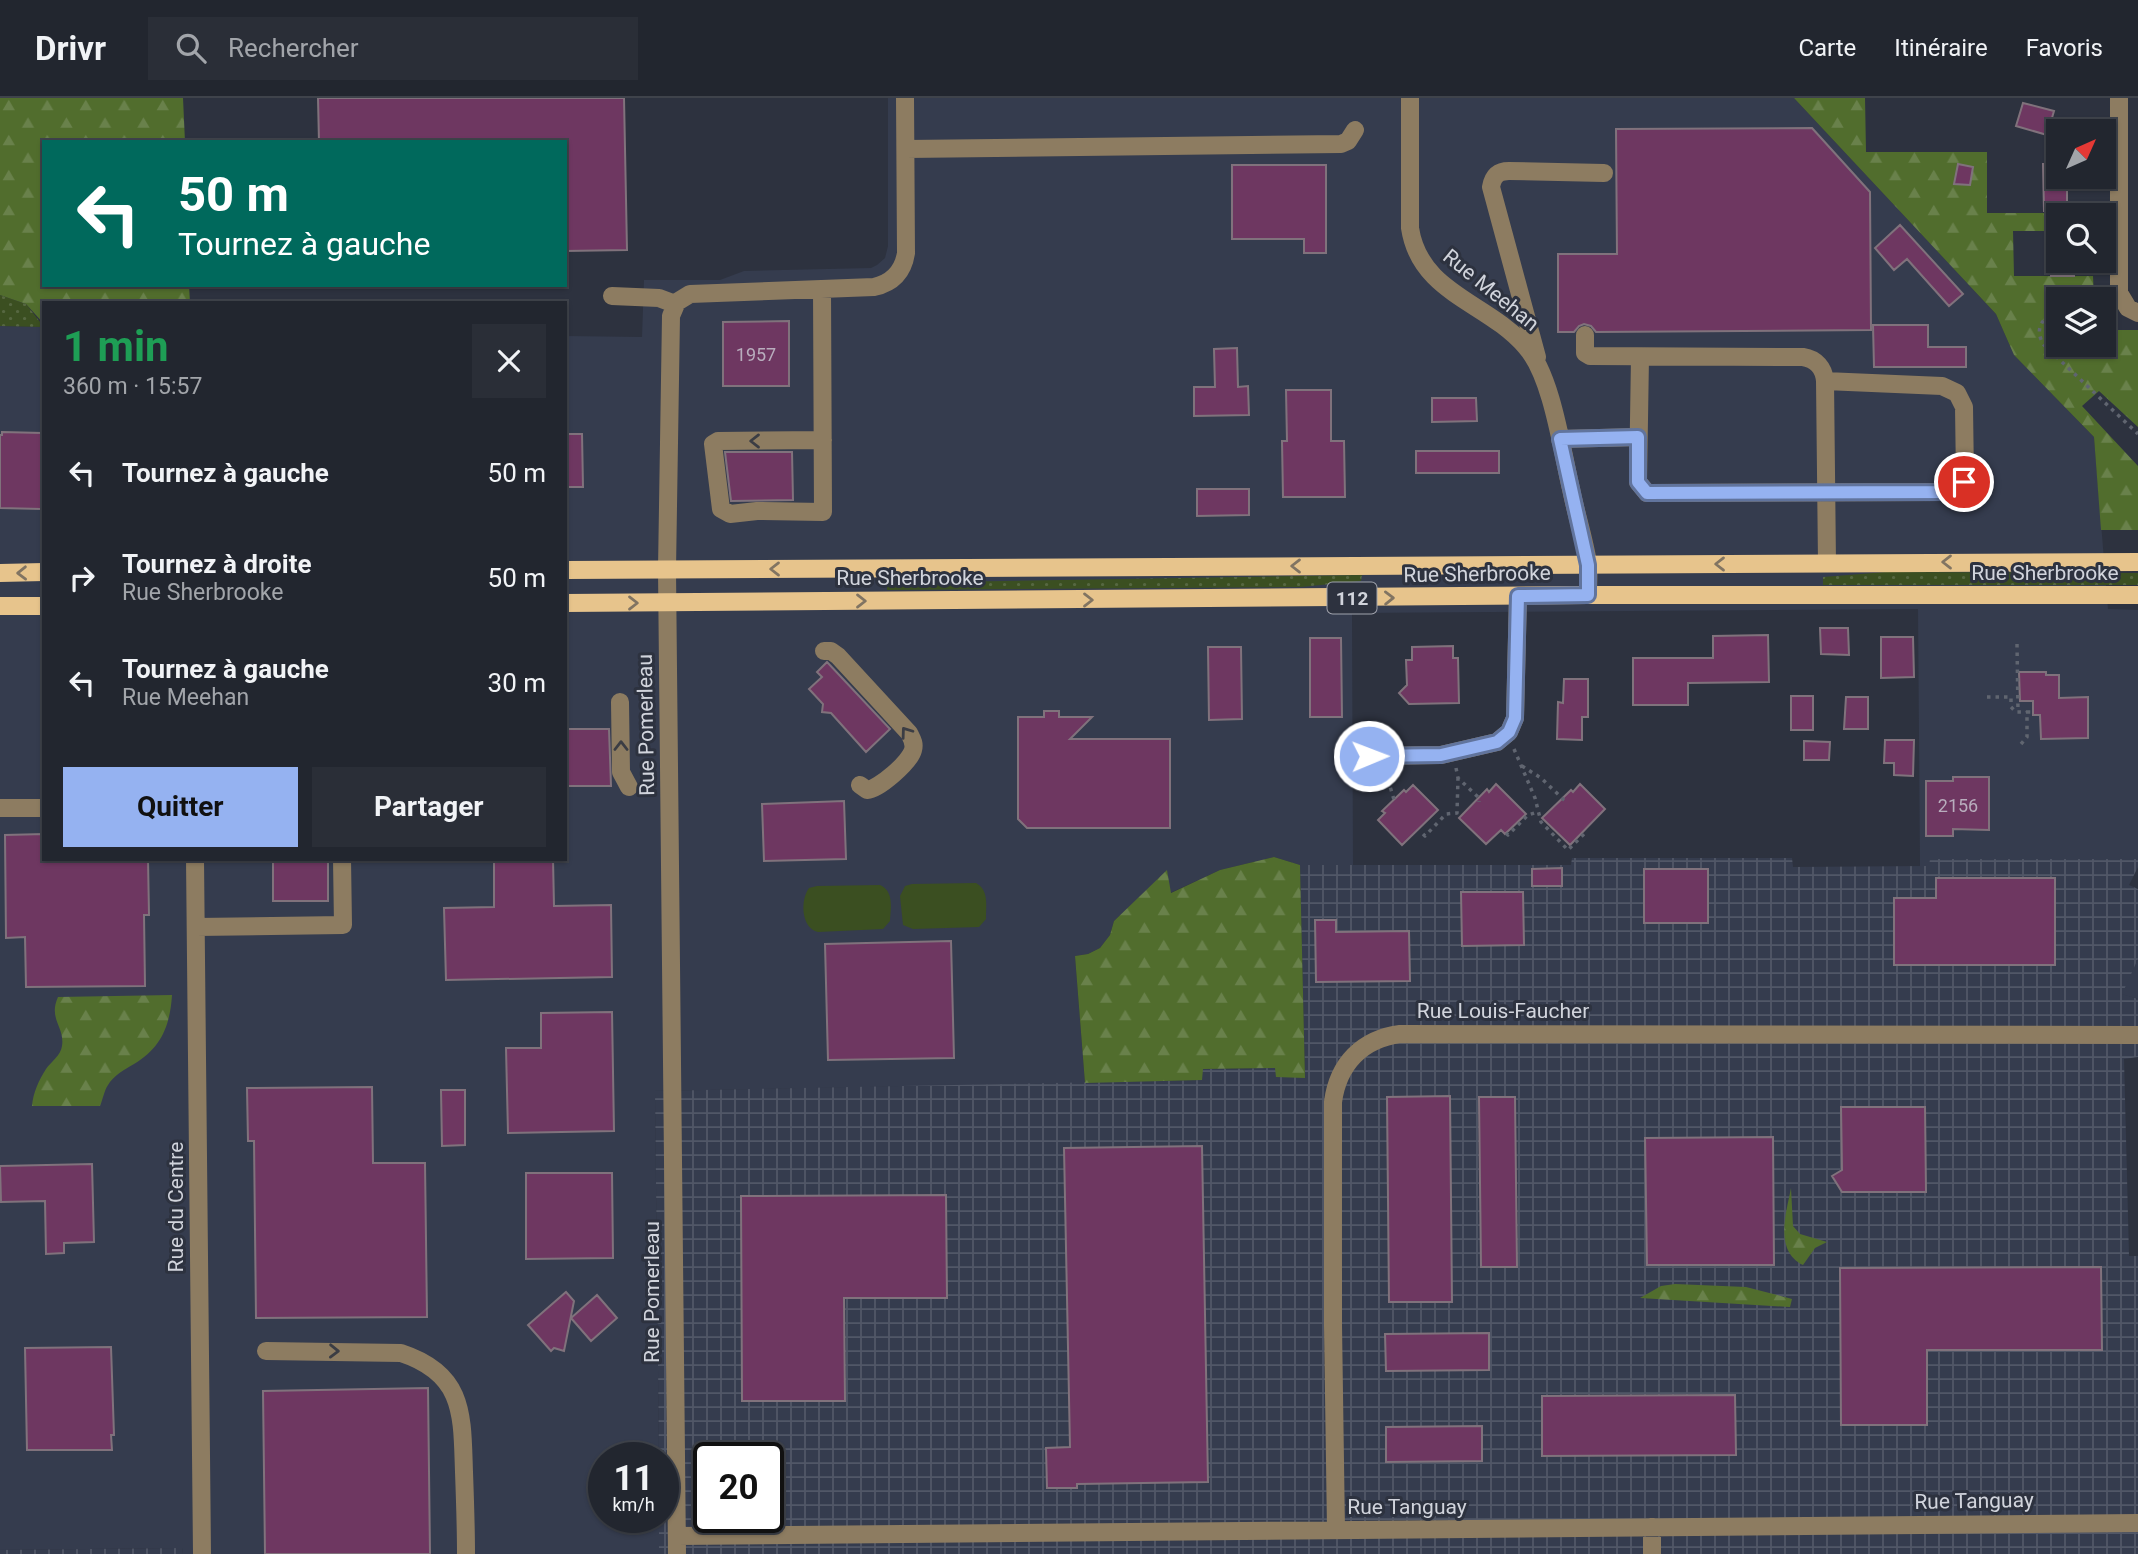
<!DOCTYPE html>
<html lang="fr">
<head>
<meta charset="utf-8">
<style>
  body { margin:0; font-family:Roboto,sans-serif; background:#2a2e37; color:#f1f3f6; height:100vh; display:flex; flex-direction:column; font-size:26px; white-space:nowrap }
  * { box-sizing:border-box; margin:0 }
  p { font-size:23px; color:#a2a5aa }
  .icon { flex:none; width:38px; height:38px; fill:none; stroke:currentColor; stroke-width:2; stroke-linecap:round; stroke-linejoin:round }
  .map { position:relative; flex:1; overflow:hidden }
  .details { position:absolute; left:42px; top:203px; width:525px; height:560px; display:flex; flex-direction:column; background:#22262f; border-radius:0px; box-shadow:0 2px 5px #0004,0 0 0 2px #3f434b }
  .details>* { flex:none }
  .banner { position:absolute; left:42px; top:42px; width:525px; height:147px; border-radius:0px; box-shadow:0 2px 5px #0004,0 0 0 2px #3f434b; background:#00695c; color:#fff; overflow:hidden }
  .needle { width:46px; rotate:45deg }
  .fabs { position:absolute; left:2046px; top:21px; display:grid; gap:14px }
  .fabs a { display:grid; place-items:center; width:70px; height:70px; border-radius:0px; background:#22262f; box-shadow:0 2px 5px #0004,0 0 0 2px #3f434b; font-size:35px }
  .speed { position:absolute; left:588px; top:1344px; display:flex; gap:14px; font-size:35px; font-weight:700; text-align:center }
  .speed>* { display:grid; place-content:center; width:91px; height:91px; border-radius:50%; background:#22262f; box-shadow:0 2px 5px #0004,0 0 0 2px #3f434b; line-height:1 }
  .speed small { font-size:18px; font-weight:400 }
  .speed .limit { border:4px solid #111; border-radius:10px; background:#fff; color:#111 }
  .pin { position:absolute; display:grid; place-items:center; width:60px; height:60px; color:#fff; margin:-30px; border:4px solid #fff; border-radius:50%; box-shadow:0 2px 7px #0007 }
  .me { position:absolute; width:77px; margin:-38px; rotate:89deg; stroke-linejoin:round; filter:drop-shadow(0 0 5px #0008) }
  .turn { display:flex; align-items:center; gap:24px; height:147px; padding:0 21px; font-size:32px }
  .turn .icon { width:91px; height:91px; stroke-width:2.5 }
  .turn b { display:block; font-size:49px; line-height:60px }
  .round { display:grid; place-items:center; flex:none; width:74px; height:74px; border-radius:0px; background:#2a2e37 }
  .summary { display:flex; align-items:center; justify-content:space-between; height:119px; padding:0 21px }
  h1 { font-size:42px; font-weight:700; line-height:52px; color:#1e9e55 }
  .cta { display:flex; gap:14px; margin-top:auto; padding:14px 21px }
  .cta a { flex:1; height:80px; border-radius:0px; background:#95b2f1; color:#111; font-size:28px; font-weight:700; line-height:80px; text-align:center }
  .cta a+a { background:#2a2e37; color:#f1f3f6 }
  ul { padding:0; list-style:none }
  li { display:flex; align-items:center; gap:21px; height:105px; padding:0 21px }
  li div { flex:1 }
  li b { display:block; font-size:26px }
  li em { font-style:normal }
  header { display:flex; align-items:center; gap:42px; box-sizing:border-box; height:98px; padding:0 35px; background:#22262f; border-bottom:2px solid #3f434b }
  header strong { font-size:33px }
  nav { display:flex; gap:38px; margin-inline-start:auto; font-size:24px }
  .search { width:490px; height:63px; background:#2a2e37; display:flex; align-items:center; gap:18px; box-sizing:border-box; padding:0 24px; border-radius:0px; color:#a2a5aa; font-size:26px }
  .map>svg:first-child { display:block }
  .built { fill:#353c4e }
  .industrial { fill:url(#industrial-grid); fill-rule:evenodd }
  .grass { fill:url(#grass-dots) }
  .forest { fill:url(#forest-firs) }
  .park { fill:#3b4f21 }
  .building { fill:#6e3761; stroke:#80727c; stroke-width:2 }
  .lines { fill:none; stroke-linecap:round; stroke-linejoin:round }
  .path { stroke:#606570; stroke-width:3.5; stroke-dasharray:3.5 5; stroke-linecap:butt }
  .minor { stroke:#8d7c61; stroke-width:18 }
  .major { stroke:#e7c48c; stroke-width:18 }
  .oneway { stroke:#3b3d44 }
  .oneway2 { stroke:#817462 }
  .route-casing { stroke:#61749d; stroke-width:18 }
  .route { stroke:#95b2f1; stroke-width:12 }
  .labels { text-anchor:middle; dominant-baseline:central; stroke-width:6; stroke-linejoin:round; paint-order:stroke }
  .number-label { font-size:18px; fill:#b8adbd }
  .shield { fill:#2d323f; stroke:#a0a3ad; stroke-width:2 }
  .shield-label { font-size:19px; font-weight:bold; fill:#d1d4dc }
  .street-label { font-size:21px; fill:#d1d4dc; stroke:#2d323f }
</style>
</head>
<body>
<header>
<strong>Drivr</strong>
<div class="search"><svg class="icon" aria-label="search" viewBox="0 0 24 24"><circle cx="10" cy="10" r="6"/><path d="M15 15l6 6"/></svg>Rechercher</div>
<nav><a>Carte</a><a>Itinéraire</a><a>Favoris</a></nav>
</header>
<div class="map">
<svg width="2138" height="1456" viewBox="0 0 2138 1456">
  <defs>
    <pattern id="industrial-grid" width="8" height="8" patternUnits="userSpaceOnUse" patternTransform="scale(1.75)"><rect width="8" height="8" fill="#353c4e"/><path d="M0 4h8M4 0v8" fill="none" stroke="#515767"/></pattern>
    <pattern id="grass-dots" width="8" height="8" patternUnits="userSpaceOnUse" patternTransform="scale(1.75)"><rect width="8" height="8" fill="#3b4f21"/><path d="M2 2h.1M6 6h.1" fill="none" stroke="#566741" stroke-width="1.8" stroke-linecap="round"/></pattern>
    <pattern id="forest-firs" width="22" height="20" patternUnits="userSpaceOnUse" patternTransform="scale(1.75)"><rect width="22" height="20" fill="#516d2d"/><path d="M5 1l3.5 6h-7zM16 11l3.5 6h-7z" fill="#69814b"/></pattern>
  </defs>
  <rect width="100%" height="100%" fill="#2d323f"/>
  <path class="built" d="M888 0H1794L1996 216 2014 257 2094 339 2108 511 2138 512V761H1930V769H1920L1918 511 1352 515 1353 767H1300L1274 759 1220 772 1170 795 1167 773 1114 823 1110 837 1100 850 1088 856 1075 858 1085 985 655 993 659 1360H604V1419H659V1456H183L182 1450 0 1452V228L44 229V761H565V238L642 239 644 182H720L744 173 871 170 877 167 885 160 888 148Z
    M2138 861V901L2121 896Z"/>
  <path class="industrial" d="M1572 760H1792L1793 769 1929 768 1930 761H2138V769L2129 787 2138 791V861L2122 896 2138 901V959L2124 961 2129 1158H2138V1456H659V1419H663V1360H659L655 993 1202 982V971L1276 970 1305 980 1300 767H1571ZM709 1360H768V1419H709Z
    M182 1450 183 1456H0V1452Z"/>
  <path class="grass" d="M0 197 26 206 44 229 0 228Z
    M1886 474 2138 475V487H1823V479Z
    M1362 477 1361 483 1301 489 887 492V485Z"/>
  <path class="forest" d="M0 0H183L185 44H44V187H189L190 205H44V226L26 206 0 197Z
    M1794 0H1865L1866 54H1987V115H2074V117H2058V133H2013L2014 178H2093L2094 201H2058V247H2104V232H2138V329L2099 293 2082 308 2138 368V432H2101L2094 339 2014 257 1996 216Z
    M1274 759 1300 767 1305 980 1276 979 1275 970 1203 971 1202 982 1085 985 1075 858 1088 856 1100 850 1110 837 1114 823 1167 772 1171 795 1220 772Z
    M172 897C170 928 161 950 134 966 125 971 113 978 108 987 104 993 103 1001 100 1008H32C33 995 39 982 46 971 51 964 61 957 62 948 65 929 48 921 58 899Z
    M1791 1090 1793 1128 1800 1136 1827 1144 1815 1150 1803 1167C1774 1152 1786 1116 1791 1090Z
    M1675 1186 1746 1189 1792 1201 1790 1209 1640 1200 1661 1188Z"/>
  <path class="park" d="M976 785C989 792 986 807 986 821L979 829 913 831 903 827 900 798 905 788 912 786Z
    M880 787C894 793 891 810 890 823L883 831 818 834C801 830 800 802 809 790L817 788Z"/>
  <path class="building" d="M318 0H624L627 152 565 153V44H319Z
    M2023 5 2054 13 2047 37 2016 28Z
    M1812 30 1870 94 1871 232 1596 234 1591 228 1584 226 1579 228 1574 234H1558V156H1617L1616 31Z
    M1958 66 1973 69 1970 87 1954 86Z
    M2043 66H2058V79H2067V113H2044Z
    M1232 67H1326V155H1304V141H1232Z
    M1900 127 1963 196 1949 208 1907 161 1894 172 1875 150Z
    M2051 163H2074V178H2051Z
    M789 223V288H723V224Z
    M1873 227H1928V249H1966V269H1874Z
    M1237 250 1238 289 1248 288 1249 317 1194 318V289H1215L1214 251Z
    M1286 292H1331V343H1344L1345 399H1283L1282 343H1287Z
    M1432 300H1476L1477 323 1432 324Z
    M2 334 42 335 41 411 0 410V337H2Z
    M565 336H582L583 389H565Z
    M1416 353H1499V375H1416Z
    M725 354H792L793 402 731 403Z
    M1197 391H1249V417L1197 418Z
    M1820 530H1848L1849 557 1821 556Z
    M1768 537 1769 584 1688 585V607H1633V560H1713V538Z
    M1881 539H1913L1914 579 1881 580Z
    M1310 540H1341L1342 619H1310Z
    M1453 548V560H1458L1459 605 1409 606 1399 595 1407 587 1406 562H1412V549Z
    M1208 549H1241L1242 621 1209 622Z
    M827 564 890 631 866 654 831 615 822 614 823 606 809 591 822 579 817 574Z
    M2019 574H2046V577H2059V600L2088 599V640L2041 641 2040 617H2033V603H2020Z
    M1564 581H1588V619H1582V642L1557 641 1558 604 1563 605Z
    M1791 598H1813V632H1791Z
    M1846 599H1868V631H1844Z
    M1044 613H1059V619H1092L1070 641H1170V730H1027L1018 721V619H1044Z
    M565 631H609L611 688H565Z
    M1885 642H1914L1913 678 1894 677V665H1884Z
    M1804 643 1830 644 1829 662H1804Z
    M1953 679H1989V732L1953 731V738H1926V683H1953Z
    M1496 686 1526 716 1505 736 1501 732 1486 746 1459 720 1487 691 1489 694Z
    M1580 686 1605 711 1570 747 1542 720 1571 692 1573 694Z
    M1413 687 1438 712 1402 747 1378 722 1385 715 1382 713 1404 692 1406 694Z
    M844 703 846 761 764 763 762 706Z
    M44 736V761H148L149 817H144L145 888 26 889 25 839 6 840 5 737Z
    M273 761H328V803H273Z
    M494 761H553L554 808 611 807 612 879 446 882 444 810 494 809Z
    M1562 770V788H1532V771Z
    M1644 771H1708V825H1644Z
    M1936 780H2055V867H1894V800H1936Z
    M1461 794H1523L1524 847 1462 848Z
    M1315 822H1336V834L1409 833 1410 883 1316 884Z
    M951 843 954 960 828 962 825 846Z
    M612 914 614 1033 508 1035 506 950H541V915Z
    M372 989 373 1065H425L427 1219 256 1220 254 1043H248L247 990Z
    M441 992H465V1047L442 1048Z
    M1450 998 1452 1204H1389L1387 999Z
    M1479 999H1515L1517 1169H1481Z
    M1841 1009H1925L1926 1094H1842L1832 1078 1842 1072Z
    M1773 1039 1774 1167H1647L1645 1040Z
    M1202 1048 1208 1384 1077 1386V1390H1047L1046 1350 1070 1349 1064 1050Z
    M92 1066 94 1144 64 1145V1155L46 1156 45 1103 1 1104 0 1068Z
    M526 1075H612L613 1160 526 1161Z
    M946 1097 947 1200H844L845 1303H742L741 1098Z
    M2101 1169 2102 1252H1927V1327H1841L1840 1170Z
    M566 1194 574 1203 564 1253 554 1250 551 1253 528 1227Z
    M597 1197 617 1220 591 1243 571 1220Z
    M1489 1235V1272L1386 1273 1385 1236Z
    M111 1249 114 1337H111L112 1352H27L25 1250Z
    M428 1290 430 1456H265L263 1293Z
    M1735 1297 1736 1357 1542 1358V1298Z
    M1482 1328V1363L1386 1364V1329Z"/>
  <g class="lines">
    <path class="path" d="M2058 214C2041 219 2034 232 2044 247L2138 336
      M2017 546 2018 614
      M1987 599H2011V609L2016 614H2027
      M2021 646 2027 639V614H2033
      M1514 651 1535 700 1541 724 1568 752 1586 734
      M1522 668 1541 680 1563 701 1561 703 1562 704
      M1456 670 1458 680 1479 700V704
      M1389 673V685L1395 705
      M1506 735 1508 737 1528 717 1538 714
      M1423 736 1425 738 1446 716 1457 715 1458 680"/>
    <path class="minor" d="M1410 0V130C1420 196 1488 204 1526 249 1552 278 1562 353 1571 391 1576 416 1584 440 1588 465 1589 475 1588 486 1588 497
      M2119 0V195L2128 210 2138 215
      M906 51 1341 46 1348 43 1355 32
      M822 191C822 265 823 340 823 414L757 413 730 416 721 411 713 346 718 343 823 342
      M612 198 659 200 675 206
      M1585 237V255L1590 258 1803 259C1816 261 1824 270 1825 283L1827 465
      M1537 259 1491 89C1493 78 1498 73 1509 73L1604 75
      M1640 259 1638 384 1647 395 1950 394 1962 389 1965 380 1964 309 1957 295 1942 288 1825 283
      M1560 341 1638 339
      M824 553H831L838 558 909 635C912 641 915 645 913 652 910 664 879 691 867 692L860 687
      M620 604 621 674 629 689
      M1369 658 1441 657 1497 644 1509 634 1515 620 1518 498
      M0 710H44
      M195 761 202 1456
      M196 829 343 827 342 761
      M266 1253 401 1255C465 1276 462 1317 464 1374 465 1401 466 1429 466 1456
      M1652 1429V1456
      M1336 1432 1333 1227V1004C1338 966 1362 941 1400 936L2138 937
      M677 1438 2138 1425
      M677 1456 667 472 671 218 677 204 690 196 874 189C892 185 903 174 906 155L905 0"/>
    <path class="major" d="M565 472 2138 464
      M0 475 44 474
      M565 505 1588 497H2138
      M0 508H44"/>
  </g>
  <defs><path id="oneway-chevron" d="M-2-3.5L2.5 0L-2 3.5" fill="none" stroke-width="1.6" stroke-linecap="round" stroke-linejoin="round" transform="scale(1.75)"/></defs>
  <g class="oneway">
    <use href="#oneway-chevron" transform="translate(755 343) rotate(180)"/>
    <use href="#oneway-chevron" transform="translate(906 634) rotate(-126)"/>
    <use href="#oneway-chevron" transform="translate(621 648) rotate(-90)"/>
    <use href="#oneway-chevron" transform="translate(334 1253) rotate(1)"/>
  </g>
  <g class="oneway2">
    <use href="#oneway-chevron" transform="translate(1947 464) rotate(180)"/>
    <use href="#oneway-chevron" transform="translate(1720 466) rotate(180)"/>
    <use href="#oneway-chevron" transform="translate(1296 468) rotate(180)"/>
    <use href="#oneway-chevron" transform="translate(775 471) rotate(180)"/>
    <use href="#oneway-chevron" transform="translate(22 475) rotate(179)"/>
    <use href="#oneway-chevron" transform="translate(1389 500) rotate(-1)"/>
    <use href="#oneway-chevron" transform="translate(1088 502)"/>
    <use href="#oneway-chevron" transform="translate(861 503)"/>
    <use href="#oneway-chevron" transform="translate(633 505)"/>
  </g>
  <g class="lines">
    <defs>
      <path id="route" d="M1369 658 1441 657 1497 644 1509 634 1515 620 1518 498 1588 497V467L1560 341 1638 339V384L1647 395 1950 394 1959 392 1964 384"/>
    </defs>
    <use href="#route" class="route-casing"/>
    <use href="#route" class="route"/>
  </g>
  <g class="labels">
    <g class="number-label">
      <text x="756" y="256">1957</text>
      <text x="1958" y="707">2156</text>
    </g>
    <rect class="shield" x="1327.5" y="484.5" width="49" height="31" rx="5"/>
    <g class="shield-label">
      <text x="1352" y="500">112</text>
    </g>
    <g class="street-label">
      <text transform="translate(1491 192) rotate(39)">Rue Meehan</text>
      <text x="2045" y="475">Rue Sherbrooke</text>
      <text transform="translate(1477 476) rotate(-1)">Rue Sherbrooke</text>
      <text x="910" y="480">Rue Sherbrooke</text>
      <text transform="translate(646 627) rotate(-91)">Rue Pomerleau</text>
      <text x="1503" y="913">Rue Louis-Faucher</text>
      <text transform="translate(176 1109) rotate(-90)">Rue du Centre</text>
      <text transform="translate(652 1194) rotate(-90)">Rue Pomerleau</text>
      <text transform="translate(1974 1403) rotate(-1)">Rue Tanguay</text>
      <text x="1407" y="1409">Rue Tanguay</text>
    </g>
  </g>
</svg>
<div class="fabs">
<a><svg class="needle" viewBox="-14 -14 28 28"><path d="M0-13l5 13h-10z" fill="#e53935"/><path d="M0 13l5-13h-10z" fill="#a2a5aa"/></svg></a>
<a><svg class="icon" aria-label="search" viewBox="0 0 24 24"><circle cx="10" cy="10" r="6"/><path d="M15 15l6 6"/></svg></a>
<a><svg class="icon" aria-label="layers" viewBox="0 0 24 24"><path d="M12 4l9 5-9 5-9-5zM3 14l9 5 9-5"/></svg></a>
</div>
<div class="speed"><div>11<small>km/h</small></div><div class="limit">20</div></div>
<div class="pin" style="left:1964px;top:384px;background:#d93025"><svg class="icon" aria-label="arrive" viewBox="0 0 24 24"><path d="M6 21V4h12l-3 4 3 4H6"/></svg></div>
<svg class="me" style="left:1369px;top:658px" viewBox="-20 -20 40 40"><circle r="17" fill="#95b2f1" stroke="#fff" stroke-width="3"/><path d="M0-11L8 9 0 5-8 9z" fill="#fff"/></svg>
<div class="banner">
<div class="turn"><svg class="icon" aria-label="left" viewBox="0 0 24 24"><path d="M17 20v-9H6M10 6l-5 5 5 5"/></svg><div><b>50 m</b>Tournez à gauche</div></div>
</div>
<section class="details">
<div class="summary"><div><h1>1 min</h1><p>360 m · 15:57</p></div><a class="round"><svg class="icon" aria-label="close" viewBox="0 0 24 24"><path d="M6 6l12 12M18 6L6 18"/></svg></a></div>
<ul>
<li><svg class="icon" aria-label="left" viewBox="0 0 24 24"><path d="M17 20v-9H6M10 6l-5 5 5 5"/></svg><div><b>Tournez à gauche</b></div><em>50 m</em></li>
<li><svg class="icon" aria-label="right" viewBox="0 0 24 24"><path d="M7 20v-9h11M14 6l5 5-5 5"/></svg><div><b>Tournez à droite</b><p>Rue Sherbrooke</p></div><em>50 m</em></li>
<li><svg class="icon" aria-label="left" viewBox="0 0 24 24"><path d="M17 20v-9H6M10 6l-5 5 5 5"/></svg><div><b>Tournez à gauche</b><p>Rue Meehan</p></div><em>30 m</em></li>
</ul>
<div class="cta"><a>Quitter</a><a>Partager</a></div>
</section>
</div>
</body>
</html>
